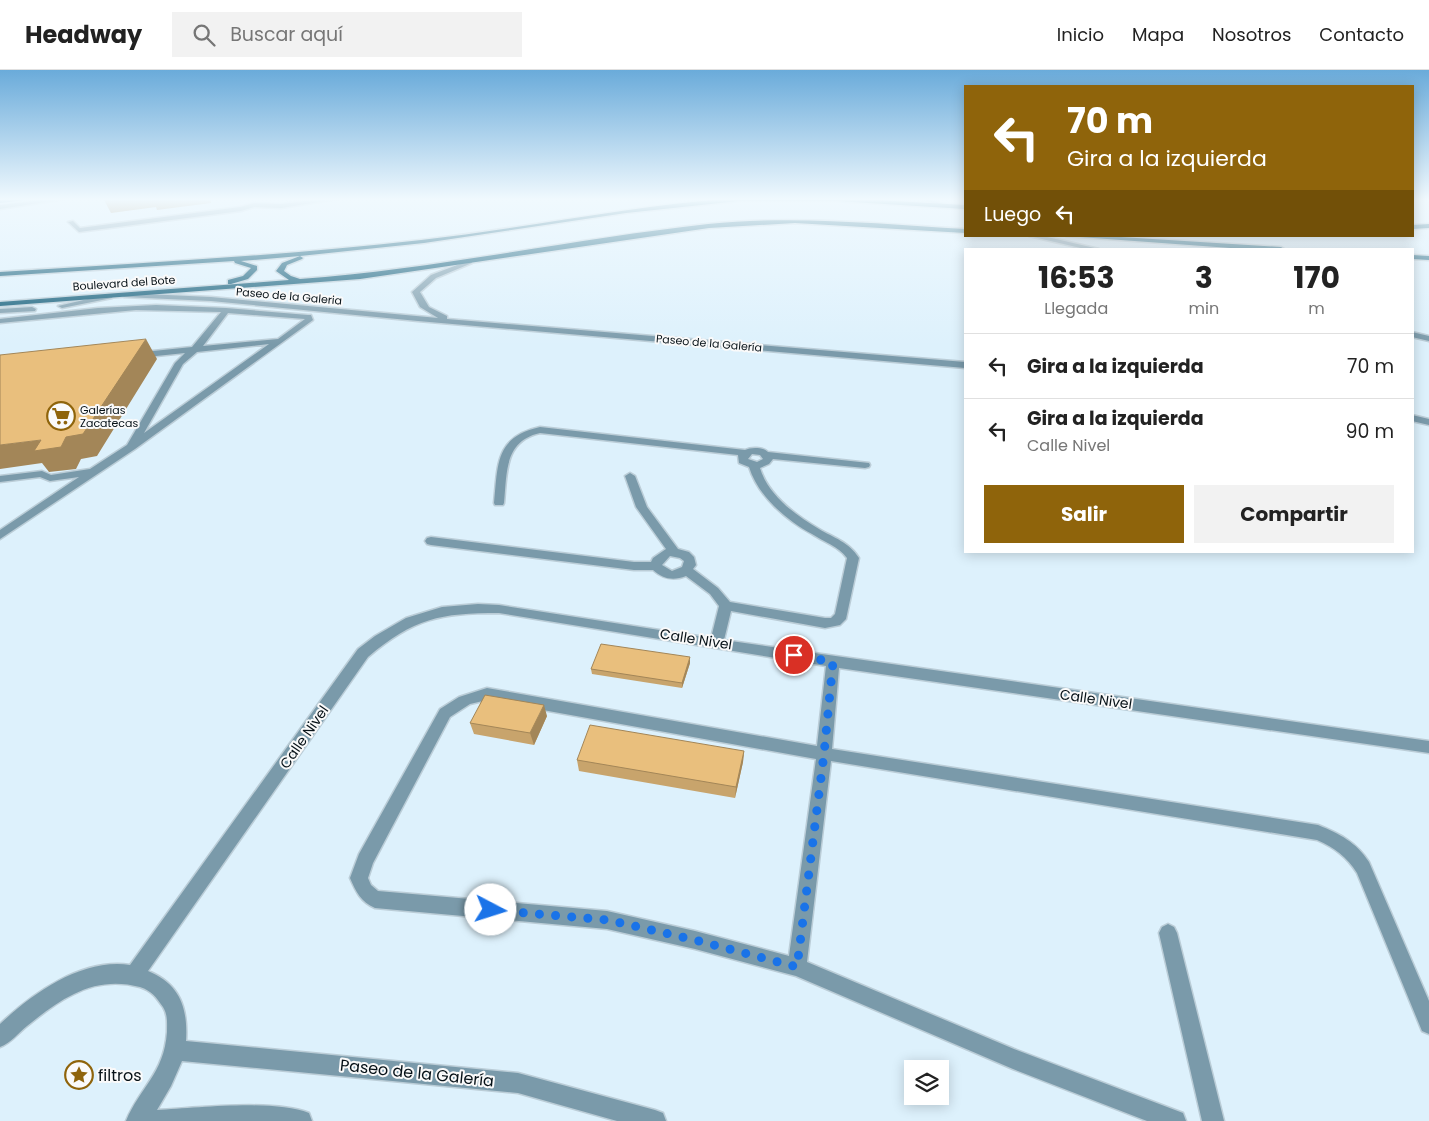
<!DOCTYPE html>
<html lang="es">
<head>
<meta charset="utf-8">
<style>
  body { margin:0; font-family:Poppins,sans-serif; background:#f2f2f2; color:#222; height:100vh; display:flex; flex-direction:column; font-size:19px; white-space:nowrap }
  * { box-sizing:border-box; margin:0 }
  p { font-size:16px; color:#767676 }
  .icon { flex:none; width:28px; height:28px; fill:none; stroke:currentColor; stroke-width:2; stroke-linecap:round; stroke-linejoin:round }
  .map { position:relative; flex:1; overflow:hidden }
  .side { position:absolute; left:964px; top:178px; width:450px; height:305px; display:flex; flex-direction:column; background:#fff; border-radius:0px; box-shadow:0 2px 12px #0003 }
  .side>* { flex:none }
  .top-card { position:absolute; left:964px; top:15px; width:450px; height:152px; border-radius:0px; box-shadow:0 2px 12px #0003; background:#8f640b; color:#fff; overflow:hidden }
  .tools { position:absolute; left:904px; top:990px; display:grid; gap:10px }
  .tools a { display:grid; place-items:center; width:45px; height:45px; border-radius:0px; background:#fff; box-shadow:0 2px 12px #0003; font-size:25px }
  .pin { position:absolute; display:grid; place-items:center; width:42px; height:42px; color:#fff; margin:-21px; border:2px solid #fff; border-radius:50%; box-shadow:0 1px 5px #0007 }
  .me { position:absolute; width:55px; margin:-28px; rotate:95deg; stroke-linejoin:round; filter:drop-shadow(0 0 4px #0008) }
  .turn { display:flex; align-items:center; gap:18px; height:105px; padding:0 20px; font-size:22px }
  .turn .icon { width:65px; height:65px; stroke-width:2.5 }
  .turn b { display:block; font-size:35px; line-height:42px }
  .then { display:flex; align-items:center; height:48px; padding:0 20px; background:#0003; gap:10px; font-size:19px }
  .eta { display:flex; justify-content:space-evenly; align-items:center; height:85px; text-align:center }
  .eta b { font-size:30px; font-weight:700; line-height:35px }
  .button { display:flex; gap:10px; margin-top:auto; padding:10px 20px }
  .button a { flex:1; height:58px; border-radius:0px; background:#8f640b; color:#fff; font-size:20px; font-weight:700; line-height:58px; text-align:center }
  .button a+a { background:#f2f2f2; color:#222 }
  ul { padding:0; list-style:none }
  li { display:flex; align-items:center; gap:15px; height:65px; padding:0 20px; border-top:1px solid #e0e0e0 }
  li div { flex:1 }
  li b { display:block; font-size:19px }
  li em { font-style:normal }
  header { display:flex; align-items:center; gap:30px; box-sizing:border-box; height:70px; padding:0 25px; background:#fff; border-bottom:1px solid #e0e0e0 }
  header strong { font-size:24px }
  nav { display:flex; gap:28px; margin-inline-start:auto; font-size:18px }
  .search { width:350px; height:45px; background:#f2f2f2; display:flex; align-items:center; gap:12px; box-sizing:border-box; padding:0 18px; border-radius:0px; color:#767676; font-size:19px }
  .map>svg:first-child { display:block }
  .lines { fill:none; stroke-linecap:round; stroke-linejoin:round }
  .minor-casing { stroke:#bbcdd7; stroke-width:3 }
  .major-casing { stroke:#bbcdd7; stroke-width:3 }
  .minor { fill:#7a9aaa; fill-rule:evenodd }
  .major { fill:#065471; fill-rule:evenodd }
  .wall { fill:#c8a46c }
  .shaded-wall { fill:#a38658 }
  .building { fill:#e9bf7d; stroke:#a38658 }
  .route { stroke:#1a73e8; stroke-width:9; stroke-dasharray:0 16.2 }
  .labels { text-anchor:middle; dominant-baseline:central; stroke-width:4; stroke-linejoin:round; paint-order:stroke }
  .far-street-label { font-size:11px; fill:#061117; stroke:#fafafa }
  .far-poi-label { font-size:11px; fill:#061117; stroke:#fafafa; text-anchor:start }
  .street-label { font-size:14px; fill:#061117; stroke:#fafafa }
  .near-street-label { font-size:16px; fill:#061117; stroke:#fafafa }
  .near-poi-label { font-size:16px; fill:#061117; stroke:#fafafa; text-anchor:start }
</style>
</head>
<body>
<header>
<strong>Headway</strong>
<div class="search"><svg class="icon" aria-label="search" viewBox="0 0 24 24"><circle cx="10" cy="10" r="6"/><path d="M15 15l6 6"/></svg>Buscar aquí</div>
<nav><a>Inicio</a><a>Mapa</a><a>Nosotros</a><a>Contacto</a></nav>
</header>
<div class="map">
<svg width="1429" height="1051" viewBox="0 0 1429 1051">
  <rect width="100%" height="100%" fill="#ddf1fc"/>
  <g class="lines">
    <defs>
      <path id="minor" d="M54 128H72L0 139V135Z
        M326 128H344L281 138 254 137 241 141 79 162 68 152 73 151 80 158 240 137 254 133 281 134Z
        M918 128H927L948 136 943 137Z
        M1029 166H1043L1099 179H1085Z
        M470 190 472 191V193L436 208 420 222 429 237 447 246V249L965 292V298L418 251 211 231 124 227 120 225 124 223 211 227 438 248 420 237 412 222 431 205Z
        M109 224 113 226 112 228 62 238 58 236Z
        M156 235 226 238 308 245H311L313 250 135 379 0 469V460L79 407 50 411 40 407 0 412V406L42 401 51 405 90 399 127 375 175 293 185 283 137 288 134 287V283L192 277 221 242 136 240 0 253V249L98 238ZM228 243 305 249 278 269 203 276ZM269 274 144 363 183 294 197 282Z
        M32 237 36 239 35 241 0 243V239Z
        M1412 262 1429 266V271L1412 267Z
        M1412 345 1429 349V355L1412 351Z
        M540 357 745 380C751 377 763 377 768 382L869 393 870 395 869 397 865 398 773 389 769 394 760 398C768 425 795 445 819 459 834 468 849 472 859 488L846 549 840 555 825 558 731 541 724 570 1429 671V683L839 598 832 679 1318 755C1340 764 1356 772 1369 792L1429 931V964L1422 961 1357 803C1347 787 1335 778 1317 770L831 691 807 892 1014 979 1183 1043 1186 1051H1147L1013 999 796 906 695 879 607 859 375 838C361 832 356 822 350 808L359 784 440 639 459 627 487 618 817 676 826 596 499 543C440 543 414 548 368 587L148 901C180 914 188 938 186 971L518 1003 655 1040 663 1043 666 1051H617L518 1023 182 991 171 1016 157 1040C197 1038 273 1029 309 1043L312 1051H126C140 1017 164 1004 167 962 167 953 168 945 163 937 156 927 152 921 140 917 118 911 95 913 74 924 57 932 42 944 27 956 18 963 11 973 0 977V954C33 923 82 888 130 895L358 579 375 566 406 548 442 537 478 534 499 535 711 568 719 536 710 524 686 506C673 511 663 509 653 500H634L431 475 427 474 425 471 427 468 431 467 634 492H651L653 488 666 479 636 437 625 406 630 403 635 406 647 437 678 479 689 482 694 487 696 495 693 499 718 518 730 532 825 548H831L835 544 847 488C838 476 824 472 812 464 786 450 758 426 749 397L739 393 738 385 540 363C504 371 507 403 504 433L503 435H495L494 433C498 394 495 367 540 357ZM752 384 760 385 763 389 757 392 748 389ZM670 486 680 488 684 491 682 497 672 501 662 495ZM487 630 816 689 789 886 695 861 607 841 378 821 371 815 368 808 373 793 450 647 470 634Z
        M1168 854 1174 857 1177 863 1224 1051H1202L1159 863 1162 857Z"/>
      <path id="major" d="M29 128 26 130 0 133V129Z
        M735 128H844L965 135V139L836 131H739L626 143 424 173 300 186 303 188 302 189 287 195 284 201 291 206 300 209C437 199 572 169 708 154 794 145 880 154 965 159V163L795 153 709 158 360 209 0 236V232L289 210 276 201 282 193 300 186 241 191 257 196V200L248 209 231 214H228V210L243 206 251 198 235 193 234 191 0 206V202C141 193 281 186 421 170 526 158 630 136 735 128Z
        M1429 154V158L1412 159V155Z
        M1066 166H1105L1281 177 1284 179H1244Z
        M1412 185 1429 186V190L1412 189Z"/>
    </defs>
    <use href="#minor" class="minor-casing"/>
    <use href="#major" class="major-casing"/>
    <use href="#minor" class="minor"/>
    <use href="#major" class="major"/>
  </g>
  <path class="wall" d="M690 593 682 618 592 604 591 599Z
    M547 646 534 675 474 664 470 653Z
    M744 681 743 692 735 728 579 701 577 690Z"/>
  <path class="shaded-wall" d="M103 128H210L211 133 157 140 156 137 111 143Z
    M146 269 157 289 97 386 81 389 76 399 49 402 42 393 0 399V375L41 370Z
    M690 587V593L682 618V613Z
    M544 635 547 646 534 675 530 663Z
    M744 681 743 692 735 728 736 717Z"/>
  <path class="building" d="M146 269 83 364 66 367 61 377 34 381 41 370 0 375V285Z
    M601 574 690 587 682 613 591 599Z
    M485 625 544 635 530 663 470 653Z
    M590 655 744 681 736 717 577 690Z"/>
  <linearGradient id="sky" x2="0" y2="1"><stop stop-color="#6aabda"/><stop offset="0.47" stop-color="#f0f9fe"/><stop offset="1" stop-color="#f0f9fe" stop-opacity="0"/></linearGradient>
  <rect width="1429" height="275" fill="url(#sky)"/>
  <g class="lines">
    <path class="route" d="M491 840 608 850 695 870 797 897 824 684 833 592 794 585"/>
  </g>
  <defs>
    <symbol id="supermarket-ring" viewBox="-11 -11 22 22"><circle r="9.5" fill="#fafafa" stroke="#8f640b" stroke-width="1.5"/><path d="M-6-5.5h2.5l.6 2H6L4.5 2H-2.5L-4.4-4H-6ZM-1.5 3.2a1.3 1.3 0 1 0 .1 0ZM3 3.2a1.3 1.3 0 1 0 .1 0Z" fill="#8f640b"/></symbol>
    <symbol id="sight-ring" viewBox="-11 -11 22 22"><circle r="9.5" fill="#fafafa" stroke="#8f640b" stroke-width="1.5"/><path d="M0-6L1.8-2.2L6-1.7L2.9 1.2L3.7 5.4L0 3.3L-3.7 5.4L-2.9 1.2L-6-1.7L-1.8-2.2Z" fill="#8f640b"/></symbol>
  </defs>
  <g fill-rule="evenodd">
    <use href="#supermarket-ring" x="45" y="330" width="32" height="32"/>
    <use href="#sight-ring" x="63" y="989" width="32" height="32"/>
  </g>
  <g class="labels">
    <g class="far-street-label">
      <text transform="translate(124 213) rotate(-4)">Boulevard del Bote</text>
      <text transform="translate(289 226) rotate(5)">Paseo de la Galeria</text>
      <text transform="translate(709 273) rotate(5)">Paseo de la Galería</text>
    </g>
    <g class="far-poi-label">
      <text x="80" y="340">Galerías<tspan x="80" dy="13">Zacatecas</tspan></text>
    </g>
    <g class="street-label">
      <text transform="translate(696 569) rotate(9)">Calle Nivel</text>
      <text transform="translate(1096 629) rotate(8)">Calle Nivel</text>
      <text transform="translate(304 667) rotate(-55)">Calle Nivel</text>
    </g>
    <g class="near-street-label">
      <text transform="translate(417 1003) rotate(6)">Paseo de la Galería</text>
    </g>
    <g class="near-poi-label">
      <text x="98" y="1005">filtros</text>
    </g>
  </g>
</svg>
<div class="tools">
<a><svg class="icon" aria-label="layers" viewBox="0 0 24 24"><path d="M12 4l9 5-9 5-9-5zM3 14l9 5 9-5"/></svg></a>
</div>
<div class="pin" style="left:794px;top:585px;background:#d93025"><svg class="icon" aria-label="arrive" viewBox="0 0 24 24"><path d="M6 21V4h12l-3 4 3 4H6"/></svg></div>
<svg class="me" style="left:491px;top:840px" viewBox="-20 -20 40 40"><circle r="19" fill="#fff"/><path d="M0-13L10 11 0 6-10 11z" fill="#1a73e8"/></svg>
<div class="top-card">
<div class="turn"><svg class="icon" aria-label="left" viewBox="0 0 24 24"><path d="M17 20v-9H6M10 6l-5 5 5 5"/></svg><div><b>70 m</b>Gira a la izquierda</div></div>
<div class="then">Luego<svg class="icon" aria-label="left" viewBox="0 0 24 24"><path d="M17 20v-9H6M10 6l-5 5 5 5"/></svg></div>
</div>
<section class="side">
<div class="eta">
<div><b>16:53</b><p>Llegada</p></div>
<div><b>3</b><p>min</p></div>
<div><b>170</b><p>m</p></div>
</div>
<ul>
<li><svg class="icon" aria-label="left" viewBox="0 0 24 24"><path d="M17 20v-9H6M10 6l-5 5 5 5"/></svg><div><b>Gira a la izquierda</b></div><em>70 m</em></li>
<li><svg class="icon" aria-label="left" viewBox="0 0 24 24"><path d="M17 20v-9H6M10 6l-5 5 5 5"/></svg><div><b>Gira a la izquierda</b><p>Calle Nivel</p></div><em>90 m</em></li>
</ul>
<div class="button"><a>Salir</a><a>Compartir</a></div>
</section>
</div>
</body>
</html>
